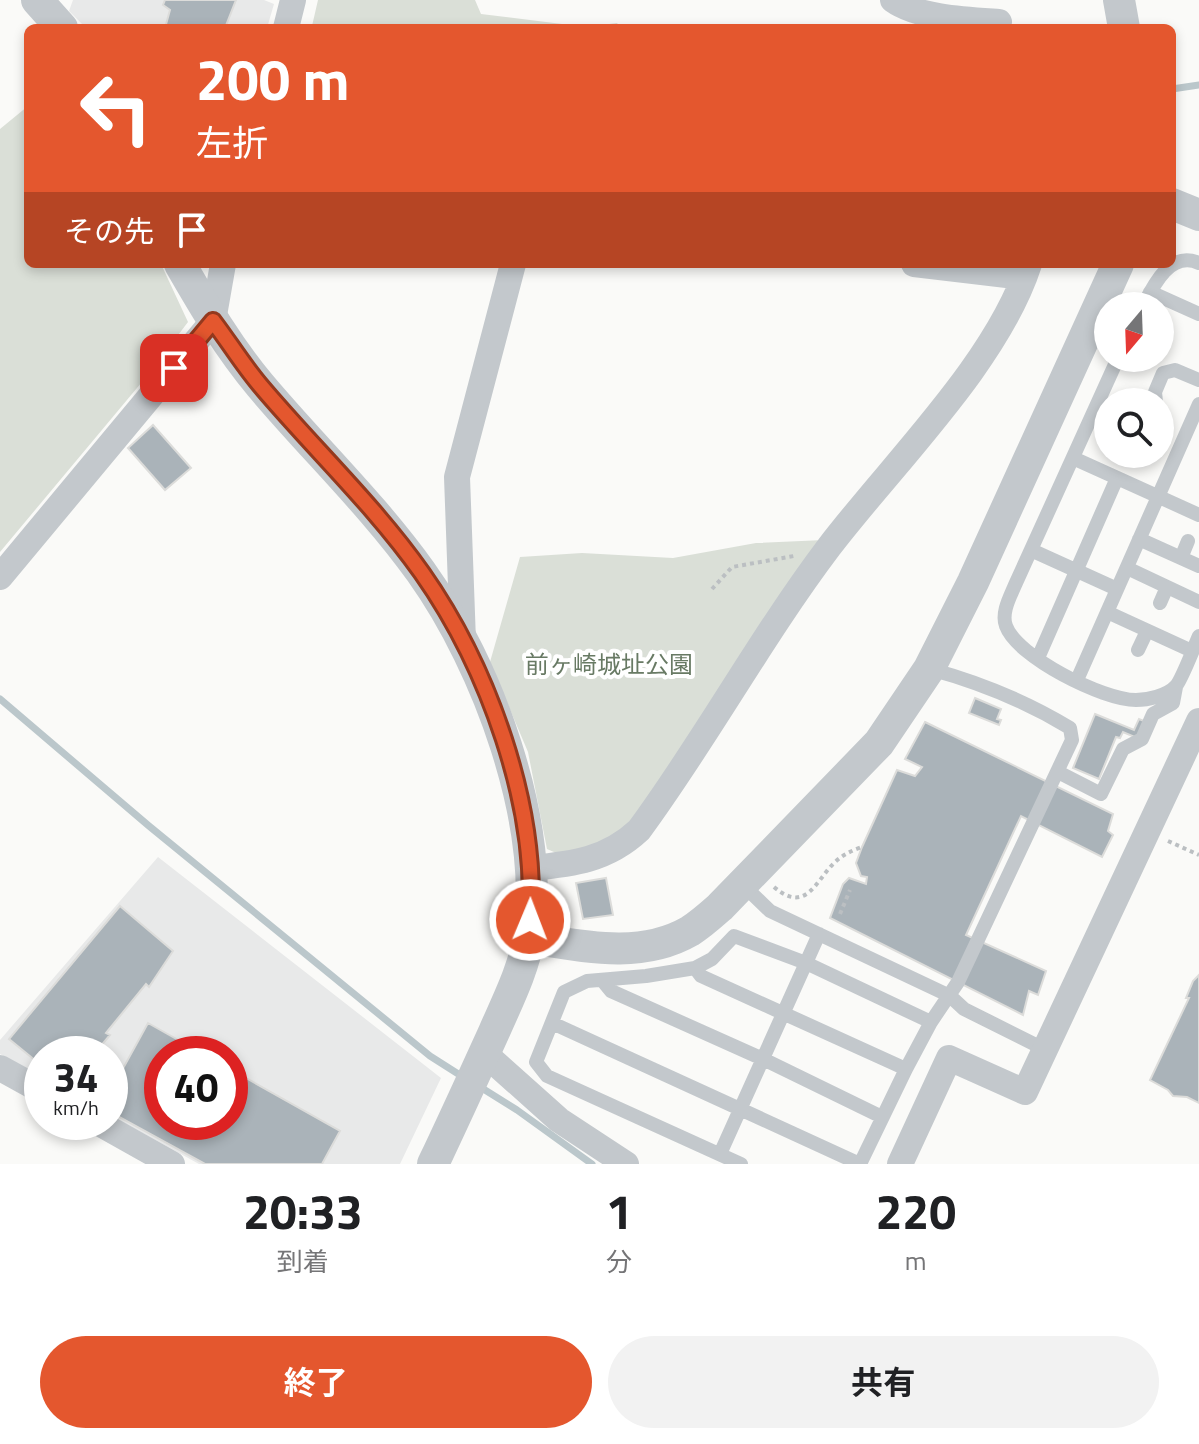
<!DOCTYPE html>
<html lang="ja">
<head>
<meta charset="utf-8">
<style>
  body { margin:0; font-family:"Titillium Web","Noto Sans JP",sans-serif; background:#f2f2f2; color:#202124; height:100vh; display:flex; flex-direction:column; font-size:30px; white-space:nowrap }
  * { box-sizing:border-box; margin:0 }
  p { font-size:26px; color:#757577 }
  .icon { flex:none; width:44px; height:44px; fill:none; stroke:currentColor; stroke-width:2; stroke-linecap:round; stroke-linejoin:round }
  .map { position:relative; height:1164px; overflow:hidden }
  .sheet { display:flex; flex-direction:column; background:#fff; flex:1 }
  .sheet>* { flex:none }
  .guide { position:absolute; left:24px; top:24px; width:1152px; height:244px; border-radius:12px; box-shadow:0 4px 12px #0003; background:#e4572e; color:#fff; overflow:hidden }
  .needle { width:52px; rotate:199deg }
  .tools { position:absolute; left:1094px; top:292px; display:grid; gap:16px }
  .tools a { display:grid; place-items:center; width:80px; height:80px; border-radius:50%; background:#fff; box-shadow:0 4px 12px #0003; font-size:40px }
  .speed { position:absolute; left:24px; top:1036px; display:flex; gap:16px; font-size:40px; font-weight:700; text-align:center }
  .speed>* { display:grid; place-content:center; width:104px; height:104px; border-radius:50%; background:#fff; box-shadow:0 4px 12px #0003; line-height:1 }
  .speed small { font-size:20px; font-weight:400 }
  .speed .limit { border:12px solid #d22; background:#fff; color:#111 }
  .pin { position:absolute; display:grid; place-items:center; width:68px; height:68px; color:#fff; margin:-34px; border-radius:16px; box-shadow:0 4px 12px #0006 }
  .me { position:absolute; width:88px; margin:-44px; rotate:1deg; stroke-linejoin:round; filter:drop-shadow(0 0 6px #0008) }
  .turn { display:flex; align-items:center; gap:28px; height:168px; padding:0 40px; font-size:36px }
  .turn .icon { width:104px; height:104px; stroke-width:2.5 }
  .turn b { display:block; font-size:56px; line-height:68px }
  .then { display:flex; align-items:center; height:76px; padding:0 40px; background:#0003; gap:16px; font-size:30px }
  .eta { display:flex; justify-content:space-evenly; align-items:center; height:136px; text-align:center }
  .eta b { font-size:48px; font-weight:700; line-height:56px }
  .cta { display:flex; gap:16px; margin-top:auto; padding:16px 40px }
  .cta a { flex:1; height:92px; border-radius:48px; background:#e4572e; color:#fff; font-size:32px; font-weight:700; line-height:92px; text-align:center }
  .cta a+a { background:#f2f2f2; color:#202124 }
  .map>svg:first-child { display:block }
  .built { fill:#e8e9e9; fill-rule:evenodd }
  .green { fill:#dadfd7 }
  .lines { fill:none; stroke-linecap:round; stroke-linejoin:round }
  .stream { stroke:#bbc7cb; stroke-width:7 }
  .building { fill:#aab3b9; stroke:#dcdcda; stroke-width:2 }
  .path { stroke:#bbbfc2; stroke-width:4; stroke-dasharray:4 4; stroke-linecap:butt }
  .service { stroke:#c3c8cc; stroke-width:14 }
  .minor { stroke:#c3c8cc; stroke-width:26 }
  .tertiary { stroke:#c3c8cc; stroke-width:32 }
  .route-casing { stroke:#94391e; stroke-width:20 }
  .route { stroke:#e4572e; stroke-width:14 }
  .labels { text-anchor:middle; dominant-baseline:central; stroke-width:8; stroke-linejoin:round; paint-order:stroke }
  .park-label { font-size:24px; fill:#687a64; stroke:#fff }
</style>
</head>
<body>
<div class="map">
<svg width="1199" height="1164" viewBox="0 0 1199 1164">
  <rect width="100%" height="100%" fill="#fafaf8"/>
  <path class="built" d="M73 0H264L274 4 267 28H86L69 11Z
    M158 857 441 1078 400 1164H199L110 1115V1054H42V1077L0 1054V1040ZM162 1054H230V1122H162Z"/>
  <path class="green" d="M318 0H475L481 14 586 27 617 23 621 28H316L312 26Z
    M28 106V264H161L188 322 147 376 0 552V129Z
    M824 540 630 823C604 843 582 866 547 849L528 752 490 662 520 557 582 553 673 558 756 543Z"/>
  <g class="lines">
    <path class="stream" d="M1172 89 1199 85
      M0 699 149 826 430 1056 463 1077
      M477 1085 517 1110 592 1164"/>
  </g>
  <path class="building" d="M165 0H236L225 28H165L170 10 163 5Z
    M153 425 191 468 165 490 128 448Z
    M975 698 1001 709 997 719 1001 720 999 725 969 713Z
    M1095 714 1134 730 1139 719 1144 721 1137 738 1123 732 1120 738 1116 737 1099 779 1073 768Z
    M925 722 1113 814 1108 831 1113 835 1102 857 1021 816 966 935 1046 971 1038 995 1029 991 1023 1015 830 918 843 884 849 878 866 884 867 877 861 876 856 863 862 847 897 770 915 776 922 767 905 759Z
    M606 878 613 915 583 919 576 883Z
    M120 906 173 951 149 987 146 984 106 1033 110 1035 95 1053 92 1050 89 1054H42V1066L9 1039Z
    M1199 975V1103L1187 1097 1173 1096 1168 1090 1150 1080 1189 998H1186L1193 981Z
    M148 1023 203 1054H162V1122H230V1069L340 1131 322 1164H205L110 1112V1092Z"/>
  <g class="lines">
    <path class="path" d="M712 589 732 567 794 556
      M1168 841 1199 855
      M774 887C806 914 815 882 834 863 842 855 851 851 862 847
      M840 914 850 890"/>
    <path class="service" d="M1150 292 1199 314
      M1143 306C1153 286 1170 250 1199 263
      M1118 358 1015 585C1010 597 1001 613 1006 626 1017 657 1103 700 1136 700 1147 700 1167 696 1176 686 1182 679 1194 647 1199 636
      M1156 402 1155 392 1163 373 1175 370 1199 380
      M1073 458 1199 515
      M1139 539 1199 566
      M1031 550 1117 589
      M1181 558 1188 541
      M1127 568 1199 602
      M1160 603 1167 587
      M1107 612 1192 651
      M1138 650 1147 631
      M1038 658 1117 478
      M1077 680 1199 404
      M1058 772 1101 794 1123 749 1142 739 1153 714 1173 703 1176 687
      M743 885 770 911 950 996 964 1009 1046 1050
      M695 968 701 976 906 1069
      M602 980 611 991 763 1059 882 1117
      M552 1023 860 1164
      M720 1154 819 934
      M741 1164 547 1076 536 1062 564 992 587 981 646 976 695 968 712 959 734 936 806 963 931 1022
      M860 1164 906 1069 931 1022 958 982 1072 740 1070 728C1027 702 978 682 930 669"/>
    <path class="minor" d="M893 0C918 18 969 20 999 22
      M286 28 293 0
      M914 264 1024 277
      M0 577 213 321 223 264
      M463 641 457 477 513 264
      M531 868C573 864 607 860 639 830 706 739 761 637 829 547 893 463 997 363 1029 264
      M484 1053 559 1120 626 1164
      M0 1068 42 1091
      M97 1122 172 1164
      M900 1164 949 1058 1025 1092 1199 721"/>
    <path class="tertiary" d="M37 0 62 28
      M1119 0 1124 28
      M1172 204 1199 215
      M180 264C204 306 229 348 260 385 313 448 373 505 421 572 488 666 545 821 529 936 524 969 507 1002 494 1032 474 1076 454 1120 433 1164
      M529 938C582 946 640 960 690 931 701 924 711 915 720 907L879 743 929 669 973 582 1118 264"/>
  </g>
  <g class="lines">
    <defs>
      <path id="route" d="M174 368 213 321C229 342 243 365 260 385 313 448 374 505 422 573 488 667 538 805 530 920"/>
    </defs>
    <use href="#route" class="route-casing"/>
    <use href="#route" class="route"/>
  </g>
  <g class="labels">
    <g class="park-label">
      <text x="609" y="664">前ヶ崎城址公園</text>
    </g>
  </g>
</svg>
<div class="tools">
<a><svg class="needle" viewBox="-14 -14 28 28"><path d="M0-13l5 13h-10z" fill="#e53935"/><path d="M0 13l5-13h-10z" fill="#757577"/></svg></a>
<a><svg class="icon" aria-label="search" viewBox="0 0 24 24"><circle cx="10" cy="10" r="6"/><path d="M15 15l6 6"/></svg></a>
</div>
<div class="speed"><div>34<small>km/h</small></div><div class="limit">40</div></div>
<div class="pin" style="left:174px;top:368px;background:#d93025"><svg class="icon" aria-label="arrive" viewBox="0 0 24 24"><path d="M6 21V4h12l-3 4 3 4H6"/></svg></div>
<svg class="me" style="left:530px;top:920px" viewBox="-20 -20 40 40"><circle r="17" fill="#e4572e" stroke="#fff" stroke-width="3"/><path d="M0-11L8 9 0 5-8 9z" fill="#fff"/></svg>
<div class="guide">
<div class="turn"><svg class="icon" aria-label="left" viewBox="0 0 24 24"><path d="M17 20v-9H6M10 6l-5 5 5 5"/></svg><div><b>200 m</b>左折</div></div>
<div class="then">その先<svg class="icon" aria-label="arrive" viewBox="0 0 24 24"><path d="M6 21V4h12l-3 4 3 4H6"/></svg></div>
</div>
</div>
<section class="sheet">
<div class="eta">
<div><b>20:33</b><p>到着</p></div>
<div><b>1</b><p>分</p></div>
<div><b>220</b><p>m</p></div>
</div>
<div class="cta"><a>終了</a><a>共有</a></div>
</section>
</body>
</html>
